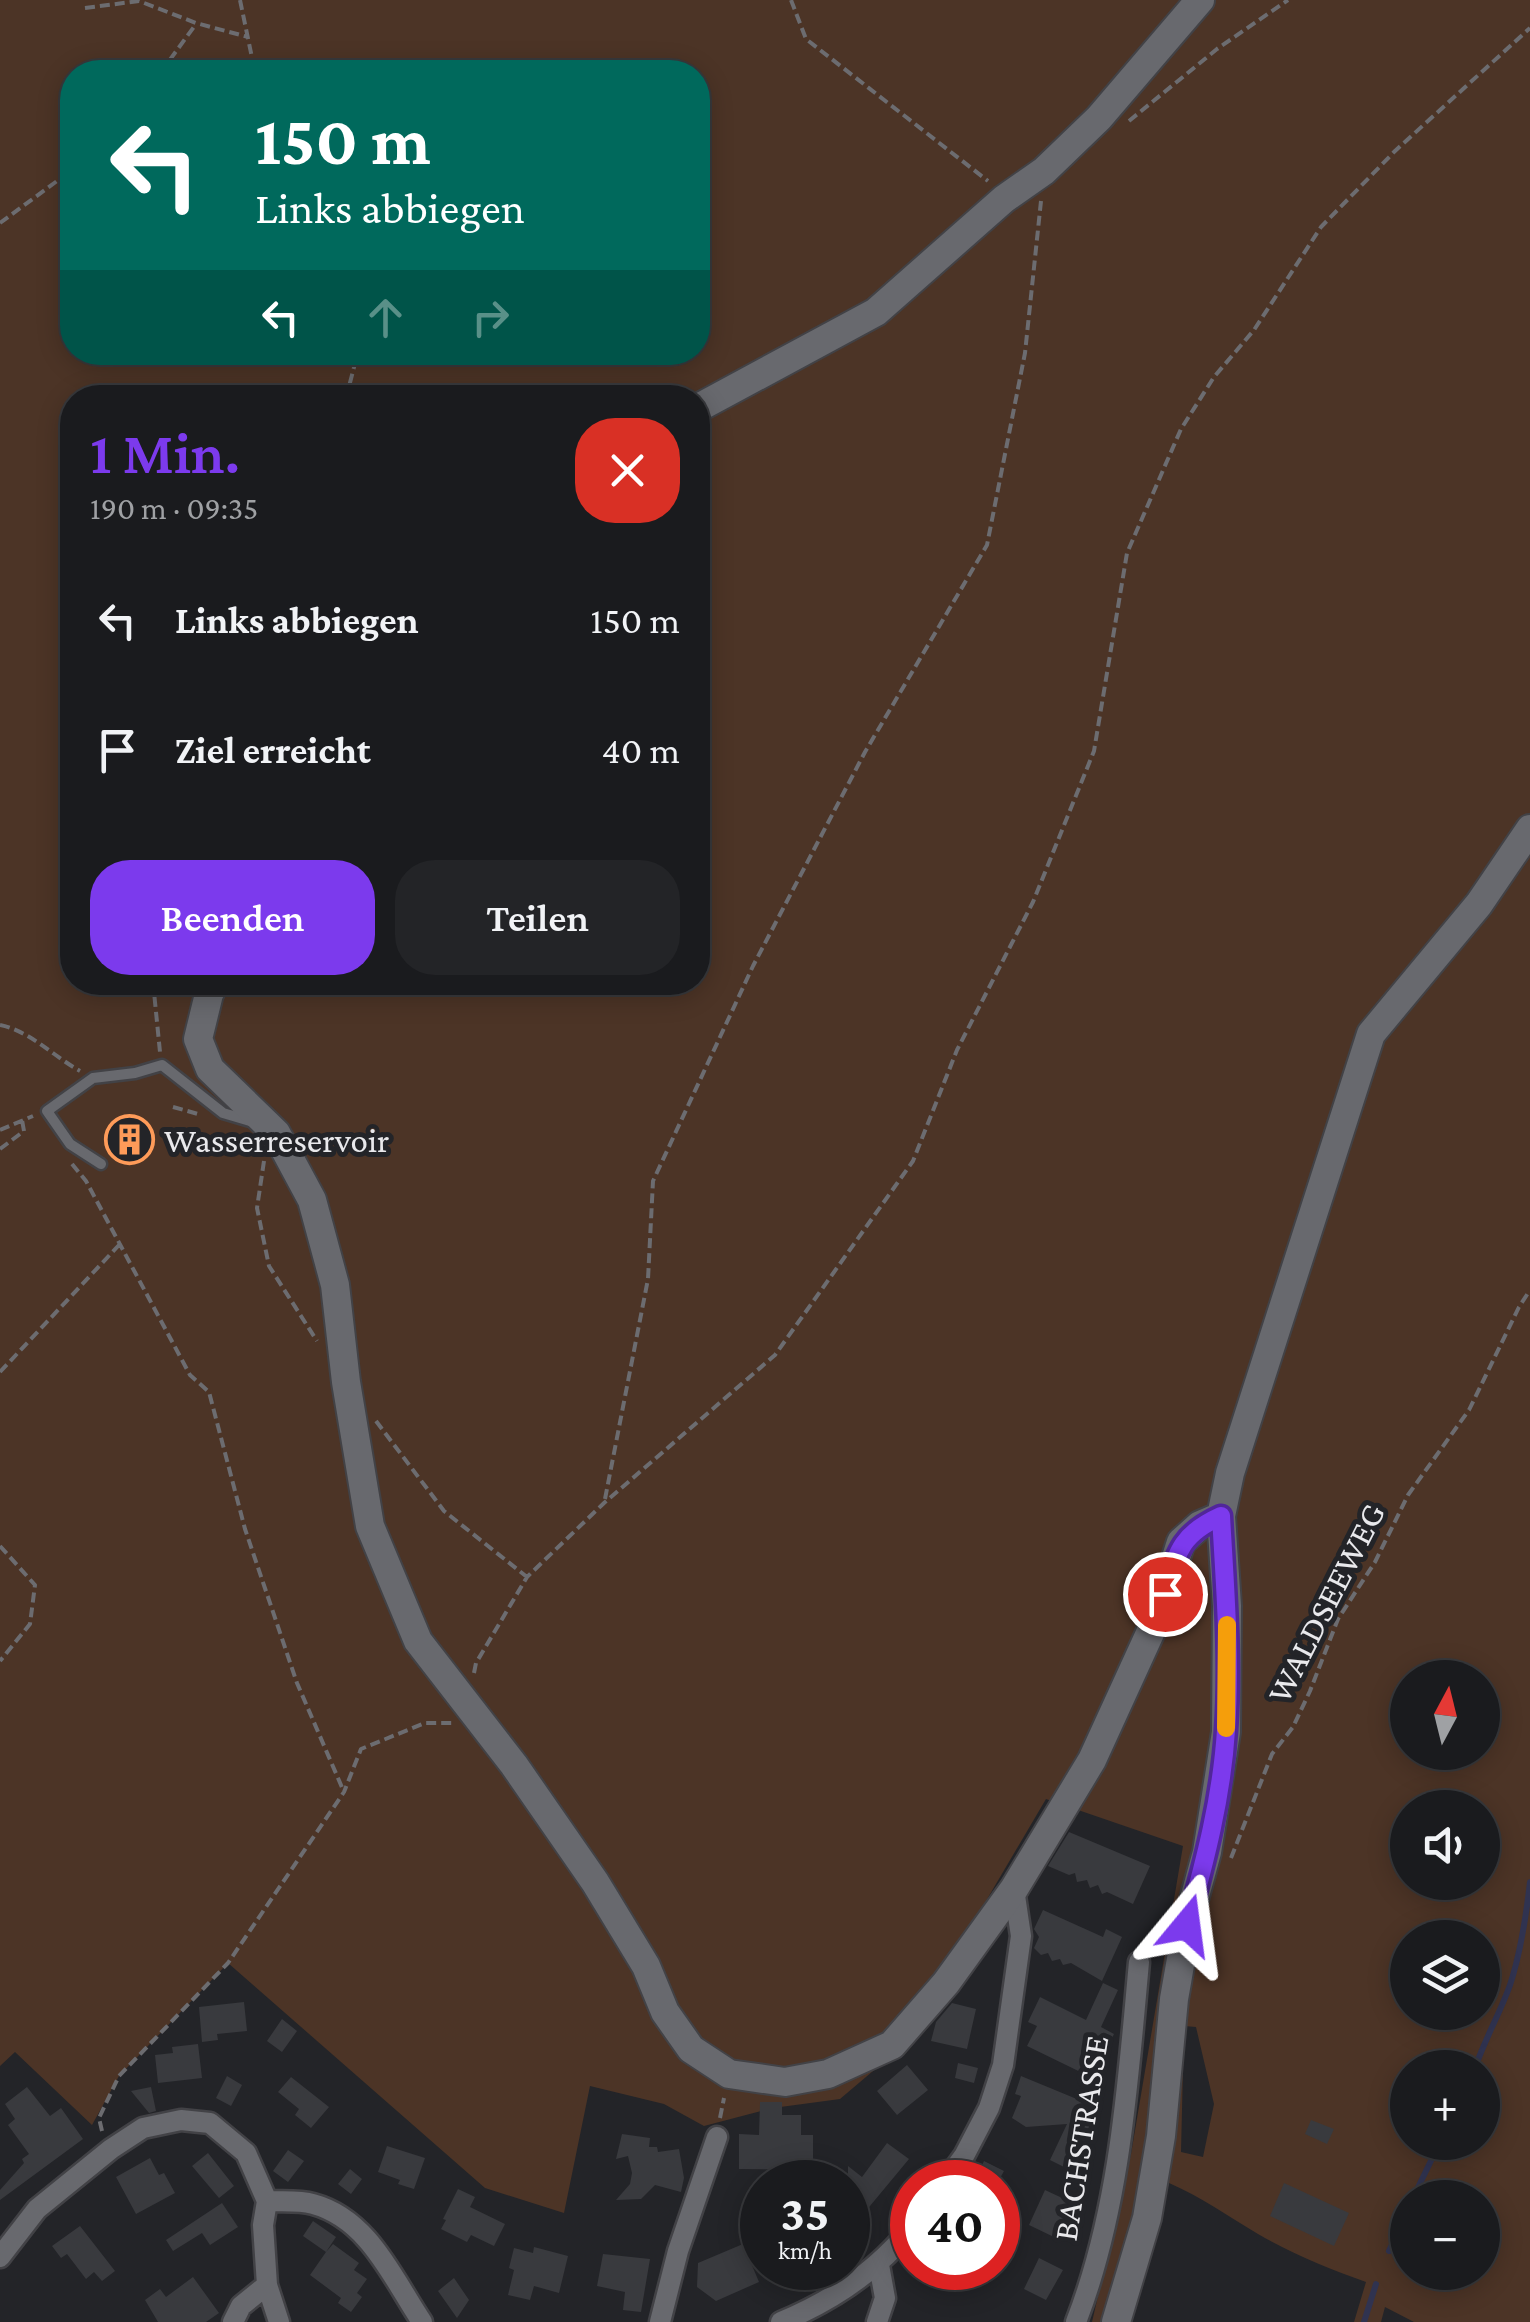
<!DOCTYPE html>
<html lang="de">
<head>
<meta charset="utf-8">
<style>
  body { margin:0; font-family:"Crimson Pro",serif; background:#232427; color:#f1f3f6; height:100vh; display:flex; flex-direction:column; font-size:38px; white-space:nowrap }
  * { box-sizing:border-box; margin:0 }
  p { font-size:32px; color:#9fa1a4 }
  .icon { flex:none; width:55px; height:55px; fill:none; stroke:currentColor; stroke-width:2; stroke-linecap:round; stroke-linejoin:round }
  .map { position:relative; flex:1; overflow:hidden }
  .drawer { position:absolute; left:60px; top:385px; width:650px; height:610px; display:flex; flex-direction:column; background:#1a1b1e; border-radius:40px; box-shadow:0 5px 25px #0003,0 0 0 2px #38393c }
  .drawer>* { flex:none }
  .guide { position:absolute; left:60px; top:60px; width:650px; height:305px; border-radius:40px; box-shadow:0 5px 25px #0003,0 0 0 2px #38393c; background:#00695c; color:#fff; overflow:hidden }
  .needle { width:65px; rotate:7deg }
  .buttons { position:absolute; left:1390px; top:1660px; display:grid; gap:20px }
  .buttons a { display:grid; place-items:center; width:110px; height:110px; border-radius:50%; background:#1a1b1e; box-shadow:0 5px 25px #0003,0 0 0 2px #38393c; font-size:50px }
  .speed { position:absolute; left:740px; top:2160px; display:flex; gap:20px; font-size:50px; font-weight:700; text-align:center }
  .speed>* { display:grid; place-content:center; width:130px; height:130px; border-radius:50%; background:#1a1b1e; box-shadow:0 5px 25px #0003,0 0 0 2px #38393c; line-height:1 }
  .speed small { font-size:25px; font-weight:400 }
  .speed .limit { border:15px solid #d22; background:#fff; color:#111 }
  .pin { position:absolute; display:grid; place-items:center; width:85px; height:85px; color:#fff; margin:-42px; border:5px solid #fff; border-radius:50%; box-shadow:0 2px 10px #0007 }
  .me { position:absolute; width:110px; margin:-55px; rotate:16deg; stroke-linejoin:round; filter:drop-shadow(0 0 8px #0008) }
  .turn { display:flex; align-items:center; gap:35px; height:210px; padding:0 30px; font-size:45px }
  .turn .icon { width:130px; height:130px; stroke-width:2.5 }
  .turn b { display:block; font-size:70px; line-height:85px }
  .lanes { display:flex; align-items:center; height:95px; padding:0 30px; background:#0003; justify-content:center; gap:50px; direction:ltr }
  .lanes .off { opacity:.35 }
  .round { display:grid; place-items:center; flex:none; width:105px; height:105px; border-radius:40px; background:#232427 }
  .head { display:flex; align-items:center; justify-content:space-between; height:170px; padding:0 30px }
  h1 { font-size:60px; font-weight:600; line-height:75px; color:#7c3aed }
  .primary-button { display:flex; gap:20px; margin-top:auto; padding:20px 30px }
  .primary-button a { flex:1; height:115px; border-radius:40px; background:#7c3aed; color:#fff; font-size:40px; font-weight:600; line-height:115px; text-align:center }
  .primary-button a+a { background:#232427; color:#f1f3f6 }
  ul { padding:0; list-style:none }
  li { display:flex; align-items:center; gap:30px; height:130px; padding:0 30px }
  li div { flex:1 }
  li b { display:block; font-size:38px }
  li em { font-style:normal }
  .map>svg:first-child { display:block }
  .green { fill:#4c3426; fill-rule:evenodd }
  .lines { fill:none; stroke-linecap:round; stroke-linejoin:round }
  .stream { stroke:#303350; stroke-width:6 }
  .building { fill:#393a3e }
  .lane-casing { stroke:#424246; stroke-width:15 }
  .street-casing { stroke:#424246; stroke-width:25 }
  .secondary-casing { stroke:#424246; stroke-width:32 }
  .path { stroke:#6c6c70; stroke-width:4; stroke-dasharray:10 5; stroke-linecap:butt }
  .lane { stroke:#68696e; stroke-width:10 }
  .street { stroke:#68696e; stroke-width:20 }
  .secondary { stroke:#68696e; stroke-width:28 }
  .route-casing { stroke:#51269a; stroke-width:25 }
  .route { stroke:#7c3aed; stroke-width:18 }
  .slow { stroke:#f59e0b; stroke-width:18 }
  .labels { text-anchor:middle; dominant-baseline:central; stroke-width:10; stroke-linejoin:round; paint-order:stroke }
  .poi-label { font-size:35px; fill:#e9e9ec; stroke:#232428; text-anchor:start }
  .street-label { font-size:35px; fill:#e9e9ec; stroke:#232428 }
</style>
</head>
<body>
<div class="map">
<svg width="1530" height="2322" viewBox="0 0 1530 2322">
  <rect width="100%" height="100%" fill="#232428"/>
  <path class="green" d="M0 0H1530V2322H1414L1385 2307 1381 2322H1354L1366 2282C1329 2269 1292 2254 1258 2234 1228 2216 1201 2197 1169 2183L1131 2322H1092L1131 2154 1183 1846 1046 1799 899 2049 840 2099 773 2108 704 2126 664 2104 590 2086 564 2213 485 2188 228 1963 119 2076 92 2125 15 2052 0 2066ZM72 72H698V352H72ZM72 398H698V982H72ZM1408 1678H1482V1752H1408ZM1408 1808H1482V1882H1408ZM1408 1938H1482V2012H1408ZM1184 2026 1196 2027 1214 2104 1203 2157 1181 2152ZM1408 2068H1482V2142H1408ZM1408 2198H1482V2272H1408Z"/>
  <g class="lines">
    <path class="stream" d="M1475 2068C1485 2039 1500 2013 1510 1985 1521 1952 1526 1917 1530 1882
      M1413 2198 1440 2142
      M1389 2251 1408 2210
      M1364 2322 1376 2284"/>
  </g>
  <path class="building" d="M129 1126 143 1143 130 1154 115 1137Z
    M1069 1832 1150 1866 1133 1904 1107 1892 1102 1894 1098 1885 1090 1888 1087 1880 1077 1882 1075 1873 1069 1875 1048 1866Z
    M1043 1910 1103 1937 1106 1929 1122 1937 1102 1981 1071 1963 1063 1965 1060 1959 1052 1961 1048 1953 1041 1955 1034 1948 1039 1937 1034 1929Z
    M1103 1983 1118 1990 1101 2027 1114 2034 1101 2060 1109 2064 1101 2082 1027 2046 1037 2026 1028 2022 1040 1997 1086 2020Z
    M244 2002 247 2031 217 2034 218 2040 202 2042 199 2007Z
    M952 2003 976 2009 967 2049 931 2041 936 2022Z
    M282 2019 297 2031 282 2052 267 2041Z
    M198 2044 202 2078 158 2083 155 2055 173 2053 172 2047Z
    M958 2063 978 2068 974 2083 955 2078Z
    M907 2065 928 2090 897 2115 877 2091Z
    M227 2076 242 2085 231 2106 216 2098Z
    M1021 2076 1101 2109 1094 2123 1097 2125 1093 2134 1096 2136 1089 2150 1093 2152 1084 2172 1072 2166 1070 2170 1050 2160 1067 2124 1026 2127 1012 2118 1021 2096 1015 2094Z
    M291 2077 329 2107 311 2128 295 2115 299 2109 278 2092Z
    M27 2087 50 2116 61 2108 83 2139 0 2200V2190L24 2163 22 2159 29 2154 8 2125 15 2119 5 2104Z
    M151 2087 156 2111 149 2113 131 2091Z
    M760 2102H782V2115H801V2135H813V2170L739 2169V2134L759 2135Z
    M1311 2120 1334 2129 1327 2144 1305 2134Z
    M622 2134 650 2138 649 2147H657L658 2152 679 2149 684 2178 681 2192 655 2185 641 2199 616 2200 630 2184 632 2173 628 2156 616 2159Z
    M887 2143 909 2159 860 2218 848 2208V2166L862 2177Z
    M387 2146 425 2158 414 2189 398 2184 400 2180 378 2172Z
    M288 2150 304 2161 288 2182 273 2171Z
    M208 2153 234 2186 219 2198 192 2166Z
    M150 2158 159 2175 164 2173 175 2193 136 2214 116 2177Z
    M984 2161 1004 2171 998 2182H974Z
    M350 2169 362 2179 351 2194 338 2184Z
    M1284 2183 1349 2213 1334 2246 1270 2216Z
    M458 2189 475 2197 470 2207 505 2224 494 2246 471 2235 467 2242 441 2229 446 2220 443 2219Z
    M1045 2190 1073 2203 1056 2238 1029 2225Z
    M222 2203 238 2227 210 2245 202 2233 173 2251 166 2240Z
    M313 2221 336 2237 326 2252 333 2244 359 2263 354 2270 367 2279 357 2293 362 2297 351 2312 338 2303 341 2298 310 2275 326 2252 303 2236Z
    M80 2226 115 2271 102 2281 94 2272 86 2279 67 2254 61 2258 52 2246Z
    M743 2244 759 2282 716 2301 697 2287 698 2263Z
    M534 2247 568 2256 559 2293 534 2286 530 2300 508 2295 514 2270 509 2268 514 2248 533 2253Z
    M603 2254 650 2259 641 2312 623 2310 625 2292 597 2286Z
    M1039 2258 1063 2270 1046 2300 1024 2289Z
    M193 2277 219 2313 206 2322H158L145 2300 160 2289 166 2297Z
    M454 2278 469 2300 457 2318 438 2291Z"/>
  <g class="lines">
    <defs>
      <path id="lane" d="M101 1164 70 1144 47 1111 93 1078 135 1073 162 1065 223 1113 250 1121"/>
      <path id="street" d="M945 2182 964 2156 989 2108 1003 2065 1021 1936 1014 1889
        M267 2201C282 2202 299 2200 313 2204 369 2219 393 2279 422 2322
        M0 2257 37 2209 111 2149 143 2128 181 2120 210 2123 246 2153 267 2201 263 2225 267 2285 279 2322
        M233 2322 241 2306 267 2285
        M660 2322 678 2251 717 2137
        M781 2322C832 2301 878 2270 912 2227
        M877 2322 885 2298 879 2265
        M1076 2322C1120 2209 1128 2081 1139 1962"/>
      <path id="secondary" d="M698 408 876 312 1004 199 1044 171 1099 118 1200 0
        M215 982 209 994 198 1039 210 1069 276 1133 312 1200 335 1285 346 1382 370 1526 418 1641 514 1765 595 1882 646 1966 665 2012 691 2049 729 2074 785 2082 828 2074 892 2045 946 1983 1014 1889 1092 1760 1156 1620 1181 1542 1200 1525 1221 1516
        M1116 2322 1147 2218 1161 2136 1174 1999 1187 1925 1207 1852 1226 1732 1227 1606 1221 1516 1230 1473 1371 1034 1479 904 1530 829"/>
    </defs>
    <use href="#lane" class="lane-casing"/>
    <use href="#street" class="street-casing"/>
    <use href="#secondary" class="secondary-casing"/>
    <path class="path" d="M240 0 255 72
      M791 0 806 39 988 181
      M85 8 139 1 196 23 248 37
      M161 72 196 24
      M1129 121 1217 49 1288 0
      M0 223 72 170
      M346 398 358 352
      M153 982 160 1052
      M0 1025C30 1031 53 1056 80 1071
      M173 1107 198 1114
      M0 1130 33 1116
      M0 1149 24 1131 22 1120
      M264 1161 257 1208 269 1266 317 1341
      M72 1164 86 1181 190 1375 209 1392 245 1529 297 1683 344 1792
      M0 1372 119 1245
      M376 1421 444 1511 527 1577
      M605 1499 648 1279 653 1181 753 966 865 752 987 545 1025 353 1041 201
      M0 1546 35 1585 30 1624 0 1661
      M474 1673 476 1663 527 1577 604 1503 775 1355 913 1161 957 1050 1033 902 1094 751 1127 553 1181 429 1214 377 1254 330 1321 227 1395 151 1530 28
      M1231 1858 1272 1754 1293 1727 1310 1691 1338 1619 1375 1562 1408 1495 1469 1410 1519 1307 1530 1290
      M720 2118 724 2098
      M102 2131 99 2118 119 2076 228 1963 344 1792 361 1749 425 1723H452"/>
    <use href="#lane" class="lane"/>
    <use href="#street" class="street"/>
    <use href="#secondary" class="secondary"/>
  </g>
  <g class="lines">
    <defs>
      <path id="route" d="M1165 1594C1177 1553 1179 1535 1221 1516 1225 1587 1231 1659 1226 1730 1222 1796 1205 1862 1187 1925"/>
    </defs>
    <use href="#route" class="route-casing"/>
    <use href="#route" class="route"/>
    <path class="slow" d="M1226 1728 1227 1625"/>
  </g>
  <defs>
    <symbol id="building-ring" viewBox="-11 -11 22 22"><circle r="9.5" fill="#232428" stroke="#fe9b59" stroke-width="1.5"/><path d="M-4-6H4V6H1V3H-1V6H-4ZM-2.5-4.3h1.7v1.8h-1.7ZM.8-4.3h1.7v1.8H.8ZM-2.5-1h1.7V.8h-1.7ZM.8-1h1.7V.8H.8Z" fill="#fe9b59"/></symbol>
  </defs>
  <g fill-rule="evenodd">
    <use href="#building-ring" x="102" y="1112" width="55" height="55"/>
  </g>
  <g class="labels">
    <g class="poi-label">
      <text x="164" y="1140">Wasserreservoir</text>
    </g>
    <g class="street-label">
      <text transform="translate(1326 1603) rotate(-63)">WALDSEEWEG</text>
      <text transform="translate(1081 2138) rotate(-81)">BACHSTRASSE</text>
    </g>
  </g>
</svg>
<div class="buttons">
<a><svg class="needle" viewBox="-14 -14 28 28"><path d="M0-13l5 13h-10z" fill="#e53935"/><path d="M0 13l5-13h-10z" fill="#9fa1a4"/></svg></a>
<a><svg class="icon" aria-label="sound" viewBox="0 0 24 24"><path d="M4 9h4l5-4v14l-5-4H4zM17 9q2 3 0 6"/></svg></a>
<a><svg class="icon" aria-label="layers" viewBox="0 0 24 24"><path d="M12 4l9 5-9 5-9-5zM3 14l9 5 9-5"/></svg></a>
<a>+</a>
<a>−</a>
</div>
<div class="speed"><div>35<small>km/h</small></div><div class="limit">40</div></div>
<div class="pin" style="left:1165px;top:1594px;background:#d93025"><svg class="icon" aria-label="arrive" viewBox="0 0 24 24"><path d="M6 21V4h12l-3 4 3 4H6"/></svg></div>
<svg class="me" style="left:1187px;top:1925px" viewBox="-20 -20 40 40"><path d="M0-17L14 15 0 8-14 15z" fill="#7c3aed" stroke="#fff" stroke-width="4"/></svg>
<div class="guide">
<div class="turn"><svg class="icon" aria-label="left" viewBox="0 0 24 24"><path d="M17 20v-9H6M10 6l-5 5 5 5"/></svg><div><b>150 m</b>Links abbiegen</div></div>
<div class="lanes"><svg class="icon" aria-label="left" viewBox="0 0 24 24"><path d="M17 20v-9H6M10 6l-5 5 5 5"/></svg><svg class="icon off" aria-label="ahead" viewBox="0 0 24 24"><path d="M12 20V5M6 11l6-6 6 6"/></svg><svg class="icon off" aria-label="right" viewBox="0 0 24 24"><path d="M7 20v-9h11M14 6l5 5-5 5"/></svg></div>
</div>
<section class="drawer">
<div class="head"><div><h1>1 Min.</h1><p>190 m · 09:35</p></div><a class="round" style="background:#d93025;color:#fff"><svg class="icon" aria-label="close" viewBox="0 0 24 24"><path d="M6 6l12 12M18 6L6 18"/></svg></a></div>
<ul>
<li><svg class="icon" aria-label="left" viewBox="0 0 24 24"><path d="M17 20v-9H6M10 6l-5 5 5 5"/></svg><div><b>Links abbiegen</b></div><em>150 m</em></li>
<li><svg class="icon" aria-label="arrive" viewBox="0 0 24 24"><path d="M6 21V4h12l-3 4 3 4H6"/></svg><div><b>Ziel erreicht</b></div><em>40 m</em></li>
</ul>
<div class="primary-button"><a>Beenden</a><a>Teilen</a></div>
</section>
</div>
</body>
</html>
